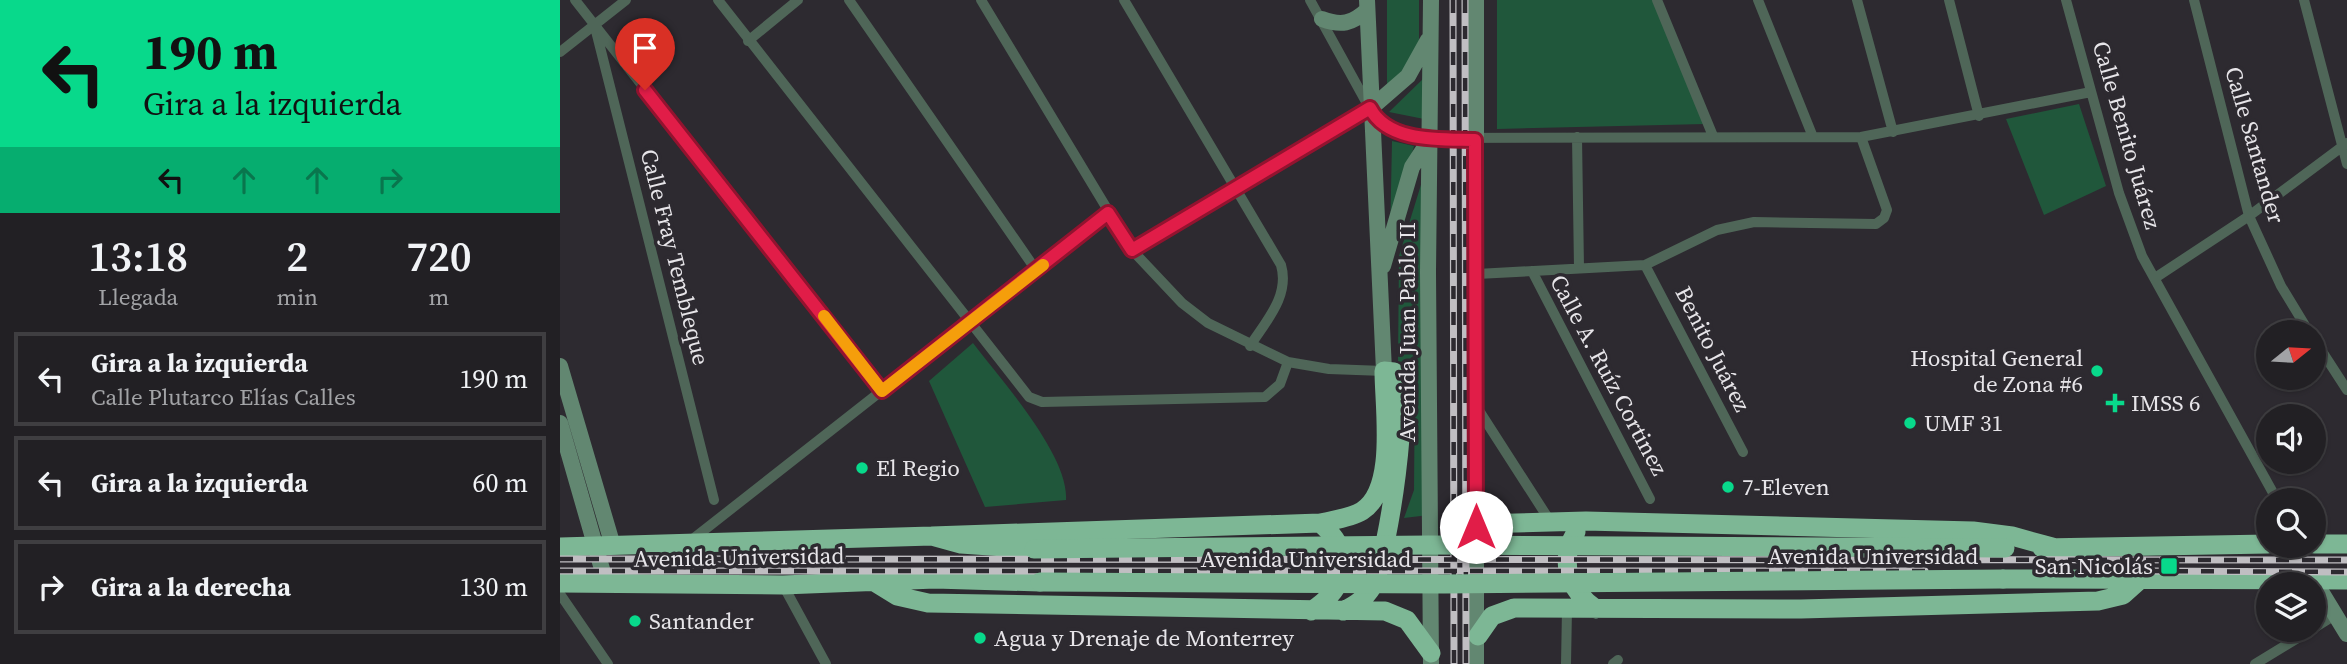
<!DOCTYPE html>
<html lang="es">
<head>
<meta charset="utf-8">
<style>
  body { margin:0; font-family:"Source Serif 4",serif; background:#2e2d31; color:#f1f3f6; height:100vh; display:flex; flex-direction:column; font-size:26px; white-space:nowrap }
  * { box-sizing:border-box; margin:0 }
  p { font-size:23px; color:#a2a3a6 }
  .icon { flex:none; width:38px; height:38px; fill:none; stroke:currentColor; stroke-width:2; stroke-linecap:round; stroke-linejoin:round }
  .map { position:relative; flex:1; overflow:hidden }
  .sheet { display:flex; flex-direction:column; background:#222024; width:560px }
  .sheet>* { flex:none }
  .hud { background:#08d98b; color:#111; overflow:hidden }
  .needle { width:46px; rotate:72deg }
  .tools { position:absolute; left:1696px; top:320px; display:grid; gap:14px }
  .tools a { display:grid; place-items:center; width:70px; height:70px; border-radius:50%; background:#222024; box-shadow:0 2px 5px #0004,0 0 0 2px #3f3e41; font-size:35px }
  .pin { position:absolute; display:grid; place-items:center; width:60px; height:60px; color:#fff; margin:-72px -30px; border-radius:50% 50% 50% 0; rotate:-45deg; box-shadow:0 0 7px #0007 }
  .pin .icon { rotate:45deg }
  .me { position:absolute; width:77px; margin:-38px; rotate:0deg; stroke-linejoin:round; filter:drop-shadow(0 0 5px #0008) }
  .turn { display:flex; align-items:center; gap:24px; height:147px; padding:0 28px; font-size:32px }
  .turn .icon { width:91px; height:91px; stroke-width:2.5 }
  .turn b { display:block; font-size:49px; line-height:60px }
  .lanes { display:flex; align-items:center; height:66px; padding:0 28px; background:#0003; justify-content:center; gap:35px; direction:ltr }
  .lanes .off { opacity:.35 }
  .eta { display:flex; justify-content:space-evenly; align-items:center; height:119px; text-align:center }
  .eta b { font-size:42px; font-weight:600; line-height:49px }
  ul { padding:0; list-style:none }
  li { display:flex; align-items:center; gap:21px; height:94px; margin:0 14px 10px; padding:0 14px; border:4px solid #3f3e41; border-radius:0px }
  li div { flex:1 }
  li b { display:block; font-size:26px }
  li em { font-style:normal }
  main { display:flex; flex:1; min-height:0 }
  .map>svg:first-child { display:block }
  .green { fill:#20573b }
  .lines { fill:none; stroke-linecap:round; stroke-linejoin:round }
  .street { stroke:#4f6658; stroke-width:10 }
  .secondary { stroke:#628771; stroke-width:16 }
  .highway { stroke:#7db795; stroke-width:19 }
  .rail-casing { stroke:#c0bec2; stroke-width:7 }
  .rail { stroke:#2d2a30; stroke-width:4.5; stroke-dasharray:13; stroke-linecap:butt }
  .highway-bridge { stroke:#7db795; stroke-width:19 }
  .route-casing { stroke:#92132f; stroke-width:18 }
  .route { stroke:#e11d48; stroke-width:12 }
  .slow { stroke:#f59e0b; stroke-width:12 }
  .poi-dot { fill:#08d98b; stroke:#2d2a30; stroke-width:2.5 }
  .labels { text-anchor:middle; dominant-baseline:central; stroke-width:7; stroke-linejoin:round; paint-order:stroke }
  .street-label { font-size:23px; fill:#e7e5e9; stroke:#2d2a30 }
  .poi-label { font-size:23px; fill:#e7e5e9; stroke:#2d2a30; text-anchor:start }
</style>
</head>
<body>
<main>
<section class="sheet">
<div class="hud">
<div class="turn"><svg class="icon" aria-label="left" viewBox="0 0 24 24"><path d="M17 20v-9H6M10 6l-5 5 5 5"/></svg><div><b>190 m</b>Gira a la izquierda</div></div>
<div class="lanes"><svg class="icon" aria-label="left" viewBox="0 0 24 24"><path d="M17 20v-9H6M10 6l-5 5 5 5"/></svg><svg class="icon off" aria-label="ahead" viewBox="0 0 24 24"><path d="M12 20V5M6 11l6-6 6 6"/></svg><svg class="icon off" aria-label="ahead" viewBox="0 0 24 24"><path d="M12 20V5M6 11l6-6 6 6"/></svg><svg class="icon off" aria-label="right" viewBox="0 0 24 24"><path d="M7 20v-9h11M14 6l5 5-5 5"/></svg></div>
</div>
<div class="eta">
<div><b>13:18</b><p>Llegada</p></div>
<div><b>2</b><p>min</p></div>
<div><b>720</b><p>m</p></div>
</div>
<ul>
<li><svg class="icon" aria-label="left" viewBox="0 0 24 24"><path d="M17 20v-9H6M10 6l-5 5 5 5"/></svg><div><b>Gira a la izquierda</b><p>Calle Plutarco Elías Calles</p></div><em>190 m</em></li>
<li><svg class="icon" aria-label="left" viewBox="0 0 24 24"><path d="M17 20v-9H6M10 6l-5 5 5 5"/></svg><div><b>Gira a la izquierda</b></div><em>60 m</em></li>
<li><svg class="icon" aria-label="right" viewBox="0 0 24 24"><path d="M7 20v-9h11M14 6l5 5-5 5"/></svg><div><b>Gira a la derecha</b></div><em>130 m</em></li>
</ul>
</section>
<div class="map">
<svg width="1787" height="664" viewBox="0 0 1787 664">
  <rect width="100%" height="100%" fill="#2d2a30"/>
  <path class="green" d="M827 0H859V61L827 89Z
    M937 0H1093L1145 124 937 129Z
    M865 77 864 119 829 112Z
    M1519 104 1546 186 1484 215 1446 119Z
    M832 141 854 146 830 239Z
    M864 175 869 515 844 518 854 490 855 365 838 361 839 256Z
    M413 343C441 380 509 455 506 500L425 507 369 381Z"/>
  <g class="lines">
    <path class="street" d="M15 0 322 391
      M158 0 469 397 482 402 705 397 720 384 728 362
      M289 0 476 270
      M421 0 572 250 622 303 648 323 728 362 769 369 824 371
      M564 0 721 265C730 296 706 321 690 346
      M750 0 815 118 836 131 871 138 1301 137 1531 92
      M1097 0 1153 136
      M1198 0 1253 137
      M1297 0 1333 132
      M1389 0 1419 116
      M1506 0 1559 193 1582 256 1717 500
      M1634 0 1689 216 1721 286 1749 332
      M1744 0 1787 164
      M36 31 154 500
      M188 41 238 0
      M0 52 66 0
      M1017 137 1019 268
      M572 250 810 109
      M1085 265 1183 452
      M972 271 1090 499
      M917 274 1085 265 1157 230 1194 222 1316 224 1324 218 1327 210 1301 137
      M1595 278 1689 216 1787 143
      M1754 339 1787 390
      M918 409 990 521
      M129 542 548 213
      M223 585 266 664
      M0 594 48 664
      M1754 628 1775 615
      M1006 664 1007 609
      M1053 664 1058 660
      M1695 664 1751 630"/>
    <path class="secondary" d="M807 0 824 371
      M916 0V664
      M762 19C781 26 792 24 807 10
      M810 109 848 76 868 40
      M823 266 852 167 871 138
      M0 366 53 546
      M0 423 46 583
      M1754 580 1787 634
      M871 664 868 272 871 0"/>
    <path class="highway" d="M916 524 1026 521 1413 531 1452 536 1492 547
      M1016 532C998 562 1009 590 1036 609
      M372 536 760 523C773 520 791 518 802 511 837 489 824 408 824 371L834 372C854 389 827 556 814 583 808 597 796 605 783 611
      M1754 544H1787
      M0 547 372 536 401 544 474 549
      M1482 548 1708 544
      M1443 579 1787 580
      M311 580 337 596 368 603 825 611 847 620 871 653
      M0 583 223 585 375 579 480 582
      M751 611C787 588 796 553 760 523
      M918 636 932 616 954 608 1241 609 1538 601 1563 595 1582 578"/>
    <defs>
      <path id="rail" d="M893 0 894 664
        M905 0 906 664
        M0 559 1787 560
        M0 571H1365
        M1589 571 1787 572"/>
    </defs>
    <use href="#rail" class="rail-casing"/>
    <use href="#rail" class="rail"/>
    <path class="highway-bridge" d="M474 549 869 545 1445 548
      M480 582 884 584 1443 579"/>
  </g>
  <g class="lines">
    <defs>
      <path id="route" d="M85 90 322 391 548 213 572 250 810 108C828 143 881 139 915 140L916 527"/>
    </defs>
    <use href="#route" class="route-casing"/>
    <use href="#route" class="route"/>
    <path class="slow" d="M264 316 322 391 483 265"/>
  </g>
  <g class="poi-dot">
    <circle cx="1537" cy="371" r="7"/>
    <path d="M1551.5 392.5h7v7h7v7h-7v7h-7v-7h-7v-7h7z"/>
    <circle cx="1350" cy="423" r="7"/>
    <circle cx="302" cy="468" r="7"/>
    <circle cx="1168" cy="487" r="7"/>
    <rect x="1600" y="557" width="18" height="18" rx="3.5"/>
    <circle cx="75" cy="621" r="7"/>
    <circle cx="420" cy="638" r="7"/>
  </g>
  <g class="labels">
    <g class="street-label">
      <text transform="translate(1567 135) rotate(74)">Calle Benito Juárez</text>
      <text transform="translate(1695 145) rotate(74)">Calle Santander</text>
      <text transform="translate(115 257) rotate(76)">Calle Fray Tembleque</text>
      <text transform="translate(847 332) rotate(-90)">Avenida Juan Pablo II</text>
      <text transform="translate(1153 349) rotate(63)">Benito Juárez</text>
      <text transform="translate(1049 375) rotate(62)">Calle A. Ruíz Cortinez</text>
      <text x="1313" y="556">Avenida Universidad</text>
      <text transform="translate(179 557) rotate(-1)">Avenida Universidad</text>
      <text x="746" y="559">Avenida Universidad</text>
    </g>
    <g class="poi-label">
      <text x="1523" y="358" text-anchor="end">Hospital General<tspan x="1523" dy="26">de Zona #6</tspan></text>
      <text x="1571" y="403">IMSS 6</text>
      <text x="1364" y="423">UMF 31</text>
      <text x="316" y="468">El Regio</text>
      <text x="1182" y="487">7-Eleven</text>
      <text x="1593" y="566" text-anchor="end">San Nicolás</text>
      <text x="89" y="621">Santander</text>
      <text x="434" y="638">Agua y Drenaje de Monterrey</text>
    </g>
  </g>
</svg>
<div class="tools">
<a><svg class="needle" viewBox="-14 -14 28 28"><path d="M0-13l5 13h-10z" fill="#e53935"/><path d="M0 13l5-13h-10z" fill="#a2a3a6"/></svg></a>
<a><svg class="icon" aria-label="sound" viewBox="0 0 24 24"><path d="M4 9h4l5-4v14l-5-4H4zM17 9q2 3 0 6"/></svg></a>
<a><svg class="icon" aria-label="search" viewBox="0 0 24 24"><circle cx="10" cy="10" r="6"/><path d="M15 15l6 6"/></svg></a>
<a><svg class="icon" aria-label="layers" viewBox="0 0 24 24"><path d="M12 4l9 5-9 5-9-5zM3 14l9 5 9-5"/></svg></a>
</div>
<div class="pin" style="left:85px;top:90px;background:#d93025"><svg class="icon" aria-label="arrive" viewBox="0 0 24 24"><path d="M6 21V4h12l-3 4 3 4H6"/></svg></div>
<svg class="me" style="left:916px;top:527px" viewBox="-20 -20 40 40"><circle r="19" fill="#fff"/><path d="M0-13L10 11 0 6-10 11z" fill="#e11d48"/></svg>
</div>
</main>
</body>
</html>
